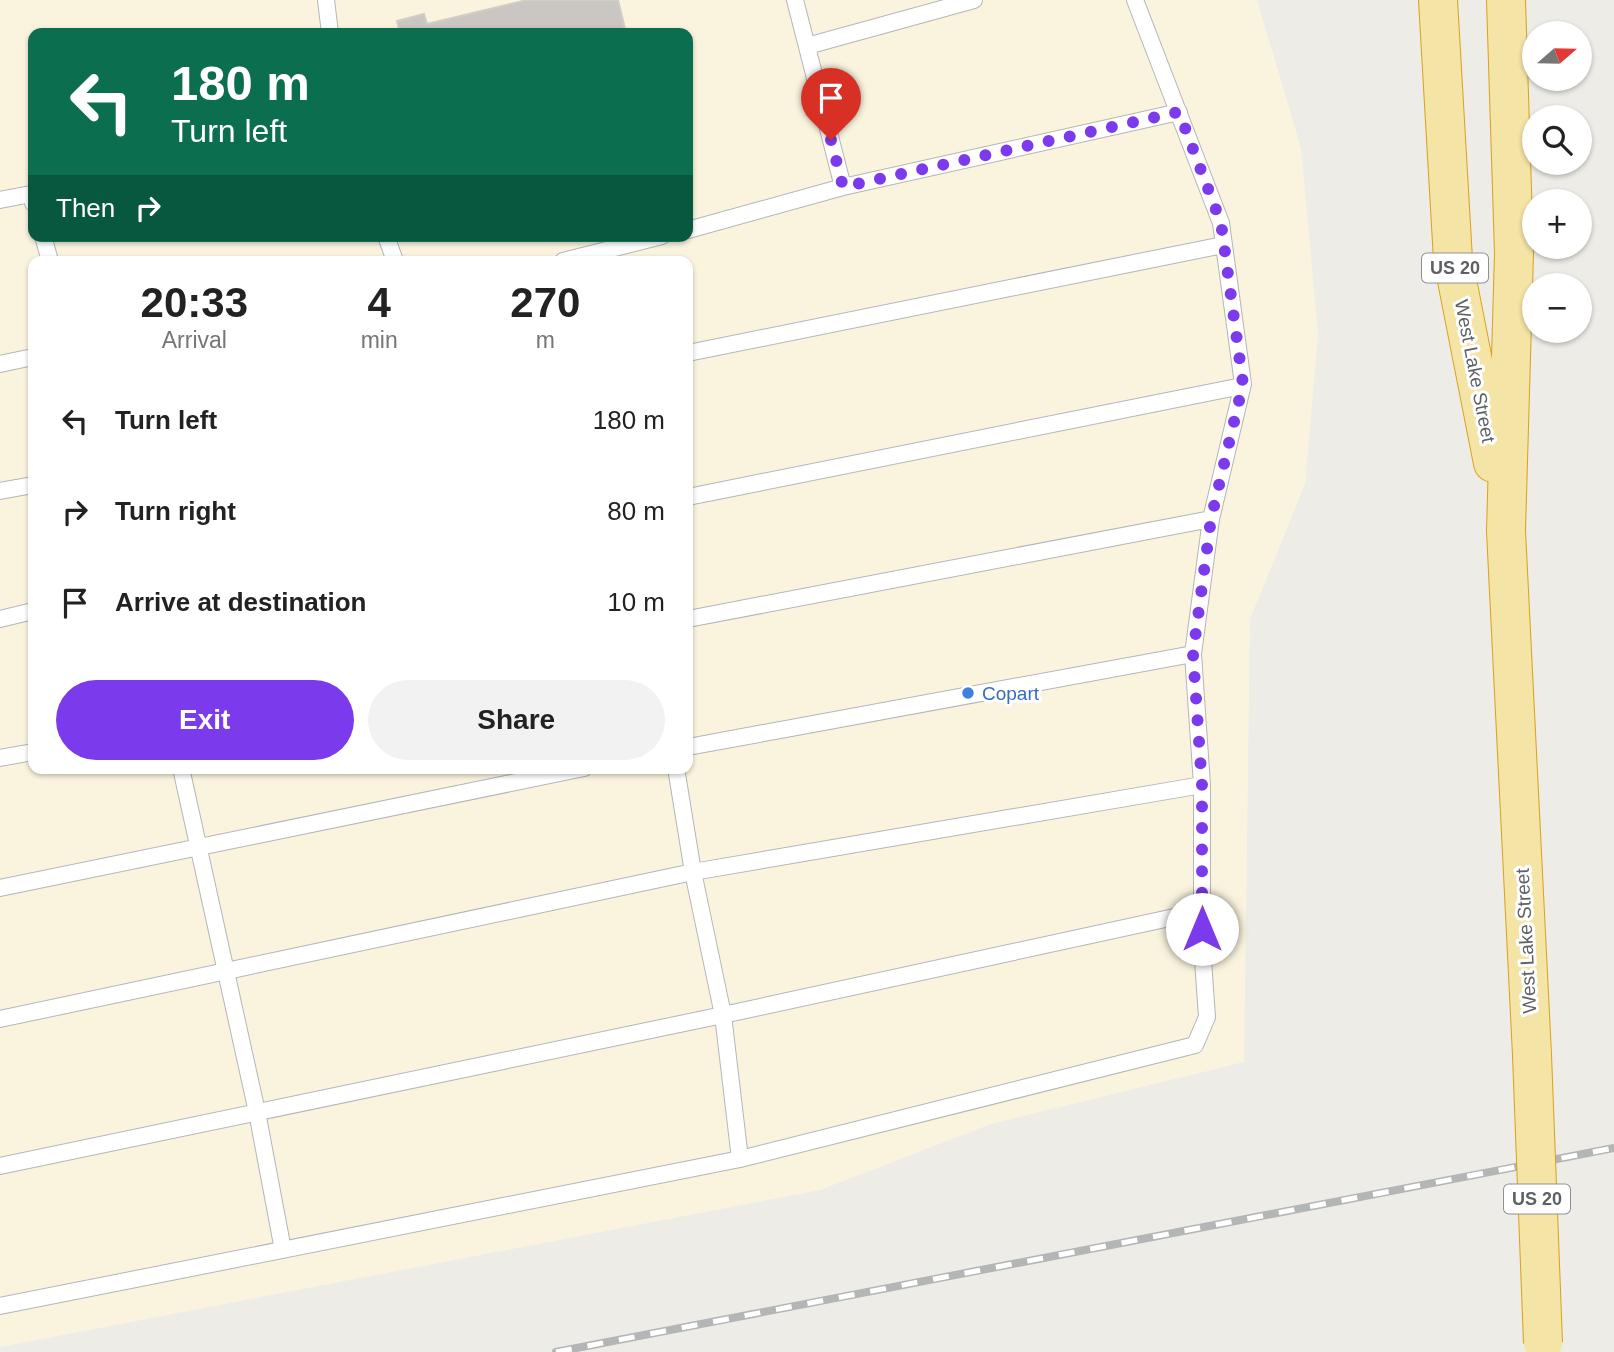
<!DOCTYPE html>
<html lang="en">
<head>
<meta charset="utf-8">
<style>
  body { margin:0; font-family:Helvetica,sans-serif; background:#f2f2f2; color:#222; height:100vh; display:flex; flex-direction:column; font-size:26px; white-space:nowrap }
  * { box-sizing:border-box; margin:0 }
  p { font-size:23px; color:#767676 }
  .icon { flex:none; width:38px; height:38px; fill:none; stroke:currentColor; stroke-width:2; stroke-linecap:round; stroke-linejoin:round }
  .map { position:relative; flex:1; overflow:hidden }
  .side { position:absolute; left:28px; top:256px; width:665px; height:518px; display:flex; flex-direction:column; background:#fff; border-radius:14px; box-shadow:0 2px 5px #0004 }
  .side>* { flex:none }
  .banner { position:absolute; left:28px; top:28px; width:665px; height:214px; border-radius:14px; box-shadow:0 2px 5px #0004; background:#0b6e4f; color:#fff; overflow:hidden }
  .needle { width:46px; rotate:70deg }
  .buttons { position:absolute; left:1522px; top:21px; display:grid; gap:14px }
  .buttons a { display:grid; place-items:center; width:70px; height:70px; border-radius:50%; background:#fff; box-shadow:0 2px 5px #0004; font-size:35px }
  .pin { position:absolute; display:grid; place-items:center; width:60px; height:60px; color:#fff; margin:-72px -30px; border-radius:50% 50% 50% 0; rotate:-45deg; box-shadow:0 0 7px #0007 }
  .pin .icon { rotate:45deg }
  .me { position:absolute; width:77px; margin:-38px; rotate:0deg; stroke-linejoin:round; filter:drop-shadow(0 0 5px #0008) }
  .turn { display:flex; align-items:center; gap:24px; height:147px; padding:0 28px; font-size:32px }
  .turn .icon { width:91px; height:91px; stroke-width:2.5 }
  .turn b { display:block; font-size:49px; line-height:60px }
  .then { display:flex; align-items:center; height:66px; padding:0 28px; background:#0003; gap:14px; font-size:26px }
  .eta { display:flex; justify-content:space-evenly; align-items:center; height:119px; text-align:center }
  .eta b { font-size:42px; font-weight:700; line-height:49px }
  .button { display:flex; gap:14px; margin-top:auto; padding:14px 28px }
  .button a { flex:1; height:80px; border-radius:42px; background:#7c3aed; color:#fff; font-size:28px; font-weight:700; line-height:80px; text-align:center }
  .button a+a { background:#f2f2f2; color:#222 }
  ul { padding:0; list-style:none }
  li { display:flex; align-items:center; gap:21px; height:91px; padding:0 28px }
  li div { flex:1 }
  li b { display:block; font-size:26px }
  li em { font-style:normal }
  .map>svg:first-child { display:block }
  .commercial { fill:#faf4df; fill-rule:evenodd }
  .building { fill:#cac7c3; stroke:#d2cec5; stroke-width:2 }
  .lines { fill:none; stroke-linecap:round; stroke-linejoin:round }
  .service-casing { stroke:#b3b6b9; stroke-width:18 }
  .trunk-casing { stroke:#daa01a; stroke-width:40 }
  .service { stroke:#fff; stroke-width:16 }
  .trunk { stroke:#f4e4a6; stroke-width:38 }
  .rail-casing { stroke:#b4b5b5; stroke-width:8 }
  .rail { stroke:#fff; stroke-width:5; stroke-dasharray:16; stroke-linecap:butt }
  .trunk-bridge-casing { stroke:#daa01a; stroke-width:40; stroke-linecap:butt }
  .trunk-bridge { stroke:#f4e4a6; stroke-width:38 }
  .route { stroke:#7c3aed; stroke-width:12; stroke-dasharray:0 21.6 }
  .shop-dot { fill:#3f7fe0; stroke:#fff; stroke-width:2.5 }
  .labels { text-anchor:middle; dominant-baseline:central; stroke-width:6; stroke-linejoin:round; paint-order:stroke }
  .shield { fill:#fff; stroke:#8e9093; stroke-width:2 }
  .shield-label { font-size:18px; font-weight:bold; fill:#5e6165 }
  .street-label { font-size:19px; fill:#5e6165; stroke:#fff }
  .shop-label { font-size:19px; fill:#366cbe; stroke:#fff; text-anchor:start }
</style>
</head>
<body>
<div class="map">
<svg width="1614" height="1352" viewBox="0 0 1614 1352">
  <rect width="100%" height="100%" fill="#eeece6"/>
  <path class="commercial" d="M0 0H1257L1301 148 1318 334 1305 484 1250 619 1244 1062 991 1124 820 1190 0 1347ZM33 33H688V236H33ZM33 261H688V768H33Z"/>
  <path class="building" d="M527 0H618L626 33H400L397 21 424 14 427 24Z"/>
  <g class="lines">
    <defs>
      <path id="service" d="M326 0 330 33
        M795 0 843 187 1179 112
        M807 46 974 0
        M0 200 31 194 33 203
        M688 230 843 187
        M43 236 50 261
        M386 236 395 261
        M563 261 662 236
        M688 353 1223 245
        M0 364 33 357
        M0 491 33 485
        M688 497 1242 386
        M0 619 33 611
        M688 619 1211 519
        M688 747 1193 654
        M0 758 33 752
        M181 768 257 1112 283 1250
        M676 768 693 872 723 1015 740 1159
        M0 888 584 768
        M0 1019 693 872 1202 785
        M0 1166 723 1015 1202 911
        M0 1306 740 1159 1195 1045 1207 1017 1202 946V785L1193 654 1211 519 1243 384 1221 223 1135 0"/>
      <path id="trunk" d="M1438 0 1453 260 1493 463
        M1506 0 1514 253 1506 531 1532 1055"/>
    </defs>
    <use href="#service" class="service-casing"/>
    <use href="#trunk" class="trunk-casing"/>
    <use href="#service" class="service"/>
    <use href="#trunk" class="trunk"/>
    <defs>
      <path id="rail" d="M556 1352 1614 1148"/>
    </defs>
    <use href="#rail" class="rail-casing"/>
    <use href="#rail" class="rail"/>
    <defs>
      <path id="trunk-bridge" d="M1532 1055 1543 1343"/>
    </defs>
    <use href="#trunk-bridge" class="trunk-bridge-casing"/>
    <use href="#trunk-bridge" class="trunk-bridge"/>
  </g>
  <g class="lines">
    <path class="route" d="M831 140 843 187 1179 112 1221 223 1243 384 1211 519 1193 654 1202 785V929"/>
  </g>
  <circle class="shop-dot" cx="968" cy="693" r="7"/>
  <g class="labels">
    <g class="shield">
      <rect x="1422" y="253.5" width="66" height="29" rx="5"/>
      <rect x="1504" y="1184.5" width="66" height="29" rx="5"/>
    </g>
    <g class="shield-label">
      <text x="1455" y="268">US 20</text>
      <text x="1537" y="1199">US 20</text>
    </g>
    <g class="street-label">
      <text transform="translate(1475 371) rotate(79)">West Lake Street</text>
      <text transform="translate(1526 941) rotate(-93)">West Lake Street</text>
    </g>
    <g class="shop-label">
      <text x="982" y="693">Copart</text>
    </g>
  </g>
</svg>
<div class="buttons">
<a><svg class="needle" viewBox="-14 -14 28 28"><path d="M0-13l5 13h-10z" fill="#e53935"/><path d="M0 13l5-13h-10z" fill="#767676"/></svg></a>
<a><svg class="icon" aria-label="search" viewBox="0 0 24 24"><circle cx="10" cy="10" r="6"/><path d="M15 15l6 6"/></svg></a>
<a>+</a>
<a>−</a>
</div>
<div class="pin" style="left:831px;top:140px;background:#d93025"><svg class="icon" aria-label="arrive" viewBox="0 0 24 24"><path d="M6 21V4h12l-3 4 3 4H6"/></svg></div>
<svg class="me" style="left:1202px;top:929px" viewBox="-20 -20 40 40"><circle r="19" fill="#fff"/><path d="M0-13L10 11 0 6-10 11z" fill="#7c3aed"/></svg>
<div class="banner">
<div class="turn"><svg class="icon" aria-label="left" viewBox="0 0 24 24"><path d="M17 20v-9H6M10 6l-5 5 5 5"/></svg><div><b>180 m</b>Turn left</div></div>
<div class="then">Then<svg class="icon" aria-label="right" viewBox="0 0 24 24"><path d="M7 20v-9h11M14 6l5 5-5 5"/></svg></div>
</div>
<section class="side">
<div class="eta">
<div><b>20:33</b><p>Arrival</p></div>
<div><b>4</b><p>min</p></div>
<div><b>270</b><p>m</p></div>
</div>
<ul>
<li><svg class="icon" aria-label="left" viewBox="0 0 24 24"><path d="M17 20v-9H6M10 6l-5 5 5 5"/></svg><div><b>Turn left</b></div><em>180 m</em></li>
<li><svg class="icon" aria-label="right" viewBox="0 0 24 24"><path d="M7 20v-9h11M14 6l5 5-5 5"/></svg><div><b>Turn right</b></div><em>80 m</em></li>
<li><svg class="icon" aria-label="arrive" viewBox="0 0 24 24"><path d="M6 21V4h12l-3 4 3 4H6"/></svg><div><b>Arrive at destination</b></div><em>10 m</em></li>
</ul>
<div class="button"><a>Exit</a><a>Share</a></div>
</section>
</div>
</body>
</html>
